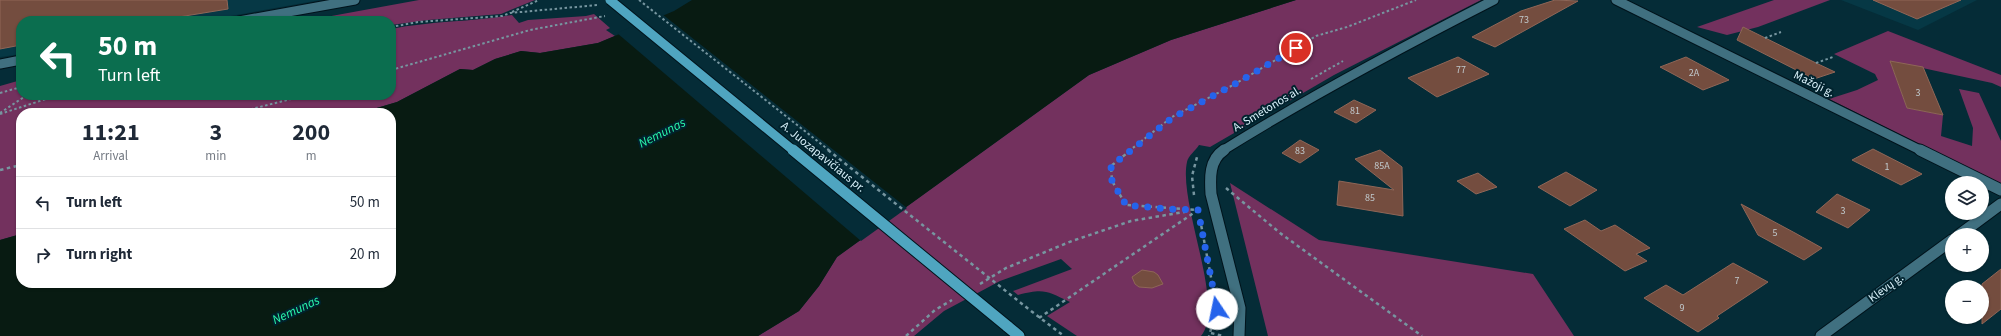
<!DOCTYPE html>
<html lang="en">
<head>
<meta charset="utf-8">
<style>
  body { margin:0; font-family:"Source Sans 3",sans-serif; background:#f6f6f7; color:#1f2937; height:100vh; display:flex; flex-direction:column; font-size:15px; white-space:nowrap }
  * { box-sizing:border-box; margin:0 }
  p { font-size:13px; color:#747a83 }
  .icon { flex:none; width:22px; height:22px; fill:none; stroke:currentColor; stroke-width:2; stroke-linecap:round; stroke-linejoin:round }
  .map { position:relative; flex:1; overflow:hidden }
  .drawer { position:absolute; left:16px; top:108px; width:380px; height:180px; display:flex; flex-direction:column; background:#fff; border-radius:16px; box-shadow:0 1px 3px #0004 }
  .drawer>* { flex:none }
  .banner { position:absolute; left:16px; top:16px; width:380px; height:84px; border-radius:16px; box-shadow:0 1px 3px #0004; background:#0b6e4f; color:#fff; overflow:hidden }
  .controls { position:absolute; left:1945px; top:176px; display:grid; gap:8px }
  .controls a { display:grid; place-items:center; width:44px; height:44px; border-radius:50%; background:#fff; box-shadow:0 1px 3px #0004; font-size:20px }
  .pin { position:absolute; display:grid; place-items:center; width:34px; height:34px; color:#fff; margin:-17px; border:2px solid #fff; border-radius:50%; box-shadow:0 1px 4px #0007 }
  .me { position:absolute; width:44px; margin:-22px; rotate:349deg; stroke-linejoin:round; filter:drop-shadow(0 0 3px #0008) }
  .turn { display:flex; align-items:center; gap:14px; height:84px; padding:0 16px; font-size:18px }
  .turn .icon { width:52px; height:52px; stroke-width:2.5 }
  .turn b { display:block; font-size:28px; line-height:34px }
  .eta { display:flex; justify-content:space-evenly; align-items:center; height:68px; text-align:center }
  .eta b { font-size:24px; font-weight:700; line-height:28px }
  ul { padding:0; list-style:none }
  li { display:flex; align-items:center; gap:12px; height:52px; padding:0 16px; border-top:1px solid #e0e1e3 }
  li div { flex:1 }
  li b { display:block; font-size:15px }
  li em { font-style:normal }
  .map>svg:first-child { display:block }
  .built { fill:#063845 }
  .green { fill:#73315e }
  .water { fill:#081b12 }
  .pier { fill:#052c37 }
  .building { fill:#744d3f; stroke:#8f6657 }
  .lines { fill:none; stroke-linecap:round; stroke-linejoin:round }
  .minor-far1-casing { stroke:#00131b; stroke-width:11 }
  .minor-casing { stroke:#00131b; stroke-width:13 }
  .major-casing { stroke:#00131b; stroke-width:13 }
  .path-far1 { stroke:#7796a0; stroke-width:2; stroke-dasharray:2.5 2.5; stroke-linecap:butt }
  .path { stroke:#7796a0; stroke-width:2.5; stroke-dasharray:3.5 3.5; stroke-linecap:butt }
  .minor-far1 { stroke:#407080; stroke-width:9 }
  .minor { stroke:#407080; stroke-width:11 }
  .major { stroke:#4fa5c0; stroke-width:11 }
  .major-bridge-far1-casing { stroke:#00131b; stroke-width:11; stroke-linecap:butt }
  .major-bridge-casing { stroke:#00131b; stroke-width:13; stroke-linecap:butt }
  .path-bridge-far1 { stroke:#7796a0; stroke-width:2; stroke-dasharray:2.5 2.5; stroke-linecap:butt }
  .path-bridge { stroke:#7796a0; stroke-width:2.5; stroke-dasharray:3.5 3.5; stroke-linecap:butt }
  .major-bridge-far1 { stroke:#4fa5c0; stroke-width:9 }
  .major-bridge { stroke:#4fa5c0; stroke-width:11 }
  .route { stroke:#2563eb; stroke-width:7; stroke-dasharray:0 12.6 }
  .labels { text-anchor:middle; dominant-baseline:central; stroke-width:4; stroke-linejoin:round; paint-order:stroke }
  .number-label { font-size:10px; fill:#c0c9cc }
  .street-label { font-size:12px; fill:#d9f2fb; stroke:#00222d }
  .water-label { font-size:13px; font-style:italic; fill:#29f9ad; stroke:#00222d }
</style>
</head>
<body>
<div class="map">
<svg width="2001" height="336" viewBox="0 0 2001 336">
  <rect width="100%" height="100%" fill="#052c37"/>
  <path class="built" d="M0 0H320L203 21H21V54L0 57Z
    M1841 0H1977L1918 30Z"/>
  <path class="green" d="M419 0H535L501 14 428 20 391 25V21H304Z
    M1296 0H1481L1334 75 1210 147 1199 145C1196 150 1188 156 1187 162 1178 204 1226 306 1201 336H1077L1047 316 1070 302C1047 291 1044 288 1018 295L1013 291 1072 269 1061 259 1000 281 944 311 914 336H758L799 311 819 286 837 257 1089 75 1171 40Z
    M1774 0H1830L1758 27 1727 35 1697 27Z
    M594 14 610 28 606 30 615 36 598 43 540 53 521 51 495 59 473 70 460 69 397 102 360 113H21V234L0 240V86L21 80V95H391V29C431 21 473 22 512 15L519 23 528 20 586 16Z
    M1888 31 2001 75V87L1992 83 1890 61 1907 108 1943 115 1941 136 1972 146 1973 128 1959 89 1979 93 2001 141V185L1829 99 1857 90 1878 80 1875 74 1834 54Z
    M1230 183 1319 240 1533 274 1574 336H1268Z"/>
  <path class="water" d="M692 0H1296L1171 40 1089 75 837 257 819 286 799 311 758 336H0V240L21 234V283H391V113H360L397 102 460 69 473 70 495 59 521 51 540 53 598 43 674 11Z"/>
  <path class="pier" d="M662 14 907 208 861 241 617 33Z"/>
  <path class="building" d="M0 0H227L228 9 154 21H21V45L0 49Z
    M1555 0 1578 1 1495 47 1472 37 1521 11Z
    M1873 0H1961L1917 19Z
    M1743 27 1816 63 1835 72 1814 79 1737 40Z
    M1458 57 1489 74 1437 97 1408 78Z
    M1686 57 1729 80 1703 90 1660 67Z
    M1890 61 1923 67 1943 115 1907 108Z
    M1354 100 1376 110 1356 123 1334 112Z
    M1300 140 1319 150 1300 163 1282 153Z
    M1873 149 1922 174 1901 185 1852 160Z
    M1380 150 1402 167 1403 216 1337 205 1339 181 1394 190 1355 159Z
    M1566 172 1597 190 1570 206 1538 187Z
    M1478 173 1497 187 1476 194 1457 181Z
    M1837 194 1870 210 1848 228 1816 212Z
    M1741 204 1795 233 1822 248 1804 260 1758 235Z
    M1585 220 1601 231 1615 225 1650 248 1636 254 1647 261 1625 271 1564 229Z
    M1733 263 1768 282 1717 316 1719 318 1698 332 1644 298 1666 285 1683 295Z
    M2001 269V309L1982 324V284Z
    M1142 270 1154 272 1158 275 1163 284 1152 288 1139 287 1135 284 1132 277Z"/>
  <g class="lines">
    <defs>
      <path id="minor-far1" d="M1616 0 1922 151
        M239 21 355 0
        M0 64 21 60
        M1222 151C1310 96 1402 47 1494 0"/>
      <path id="minor" d="M1224 150C1209 160 1210 178 1211 194L1240 308 1239 336
        M1920 150 2001 190
        M1959 235 2001 204
        M1821 336 1952 240"/>
      <path id="major" d="M1007 326 1019 336"/>
    </defs>
    <use href="#minor-far1" class="minor-far1-casing"/>
    <use href="#minor" class="minor-casing"/>
    <use href="#major" class="major-casing"/>
    <path class="path-far1" d="M512 12 539 0
      M391 27 418 22 502 16 510 13 598 5
      M1765 38 1781 32
      M1816 63 1833 57
      M391 70 530 30 605 16
      M1311 79 1343 61
      M0 93 21 87
      M0 113 27 95
      M236 113 307 95
      M0 114 58 95
      M1129 151 1172 117 1235 84 1316 36 1347 27 1416 0"/>
    <path class="path" d="M1131 150 1111 166 1112 181 1126 205 1198 210
      M0 170 21 165
      M1226 188 1280 233 1422 336
      M1194 195 1192 176 1197 157
      M1200 219 1217 309 1209 336
      M980 284 1006 268 1072 241 1131 221 1190 211
      M1031 311 1064 336
      M1039 318 1198 210
      M1211 333 1223 336
      M906 336 935 310 952 300"/>
    <use href="#minor-far1" class="minor-far1"/>
    <use href="#minor" class="minor"/>
    <use href="#major" class="major"/>
    <defs>
      <path id="major-bridge-far1" d="M610 0 794 151"/>
      <path id="major-bridge" d="M793 150 1007 326"/>
    </defs>
    <use href="#major-bridge-far1" class="major-bridge-far1-casing"/>
    <use href="#major-bridge" class="major-bridge-casing"/>
    <path class="path-bridge-far1" d="M639 0 830 151"/>
    <path class="path-bridge" d="M828 150 1031 311"/>
    <use href="#major-bridge-far1" class="major-bridge-far1"/>
    <use href="#major-bridge" class="major-bridge"/>
  </g>
  <g class="lines">
    <path class="route" d="M1217 309 1198 210 1167 209 1126 205 1112 181 1111 166 1172 118 1235 84 1296 48"/>
  </g>
  <g class="labels">
    <g class="number-label">
      <text x="1524" y="20">73</text>
      <text x="1461" y="70">77</text>
      <text x="1694" y="73">2A</text>
      <text x="1918" y="93">3</text>
      <text x="1355" y="111">81</text>
      <text x="1300" y="151">83</text>
      <text x="1382" y="166">85A</text>
      <text x="1887" y="167">1</text>
      <text x="1370" y="198">85</text>
      <text x="1843" y="211">3</text>
      <text x="1775" y="233">5</text>
      <text x="1737" y="281">7</text>
      <text x="1682" y="308">9</text>
    </g>
    <g class="street-label">
      <text transform="translate(1814 84) rotate(26)">Mažoji g.</text>
      <text transform="translate(1267 109) rotate(-31)">A. Smetonos al.</text>
      <text transform="translate(823 157) rotate(39)">A. Juozapavičiaus pr.</text>
      <text transform="translate(1886 288) rotate(-36)">Klevų g.</text>
    </g>
    <g class="water-label">
      <text transform="translate(662 133) rotate(-27)">Nemunas</text>
      <text transform="translate(296 310) rotate(-25)">Nemunas</text>
    </g>
  </g>
</svg>
<div class="controls">
<a><svg class="icon" aria-label="layers" viewBox="0 0 24 24"><path d="M12 4l9 5-9 5-9-5zM3 14l9 5 9-5"/></svg></a>
<a>+</a>
<a>−</a>
</div>
<div class="pin" style="left:1296px;top:48px;background:#d93025"><svg class="icon" aria-label="arrive" viewBox="0 0 24 24"><path d="M6 21V4h12l-3 4 3 4H6"/></svg></div>
<svg class="me" style="left:1217px;top:309px" viewBox="-20 -20 40 40"><circle r="19" fill="#fff"/><path d="M0-13L10 11 0 6-10 11z" fill="#2563eb"/></svg>
<div class="banner">
<div class="turn"><svg class="icon" aria-label="left" viewBox="0 0 24 24"><path d="M17 20v-9H6M10 6l-5 5 5 5"/></svg><div><b>50 m</b>Turn left</div></div>
</div>
<section class="drawer">
<div class="eta">
<div><b>11:21</b><p>Arrival</p></div>
<div><b>3</b><p>min</p></div>
<div><b>200</b><p>m</p></div>
</div>
<ul>
<li><svg class="icon" aria-label="left" viewBox="0 0 24 24"><path d="M17 20v-9H6M10 6l-5 5 5 5"/></svg><div><b>Turn left</b></div><em>50 m</em></li>
<li><svg class="icon" aria-label="right" viewBox="0 0 24 24"><path d="M7 20v-9h11M14 6l5 5-5 5"/></svg><div><b>Turn right</b></div><em>20 m</em></li>
</ul>
</section>
</div>
</body>
</html>
